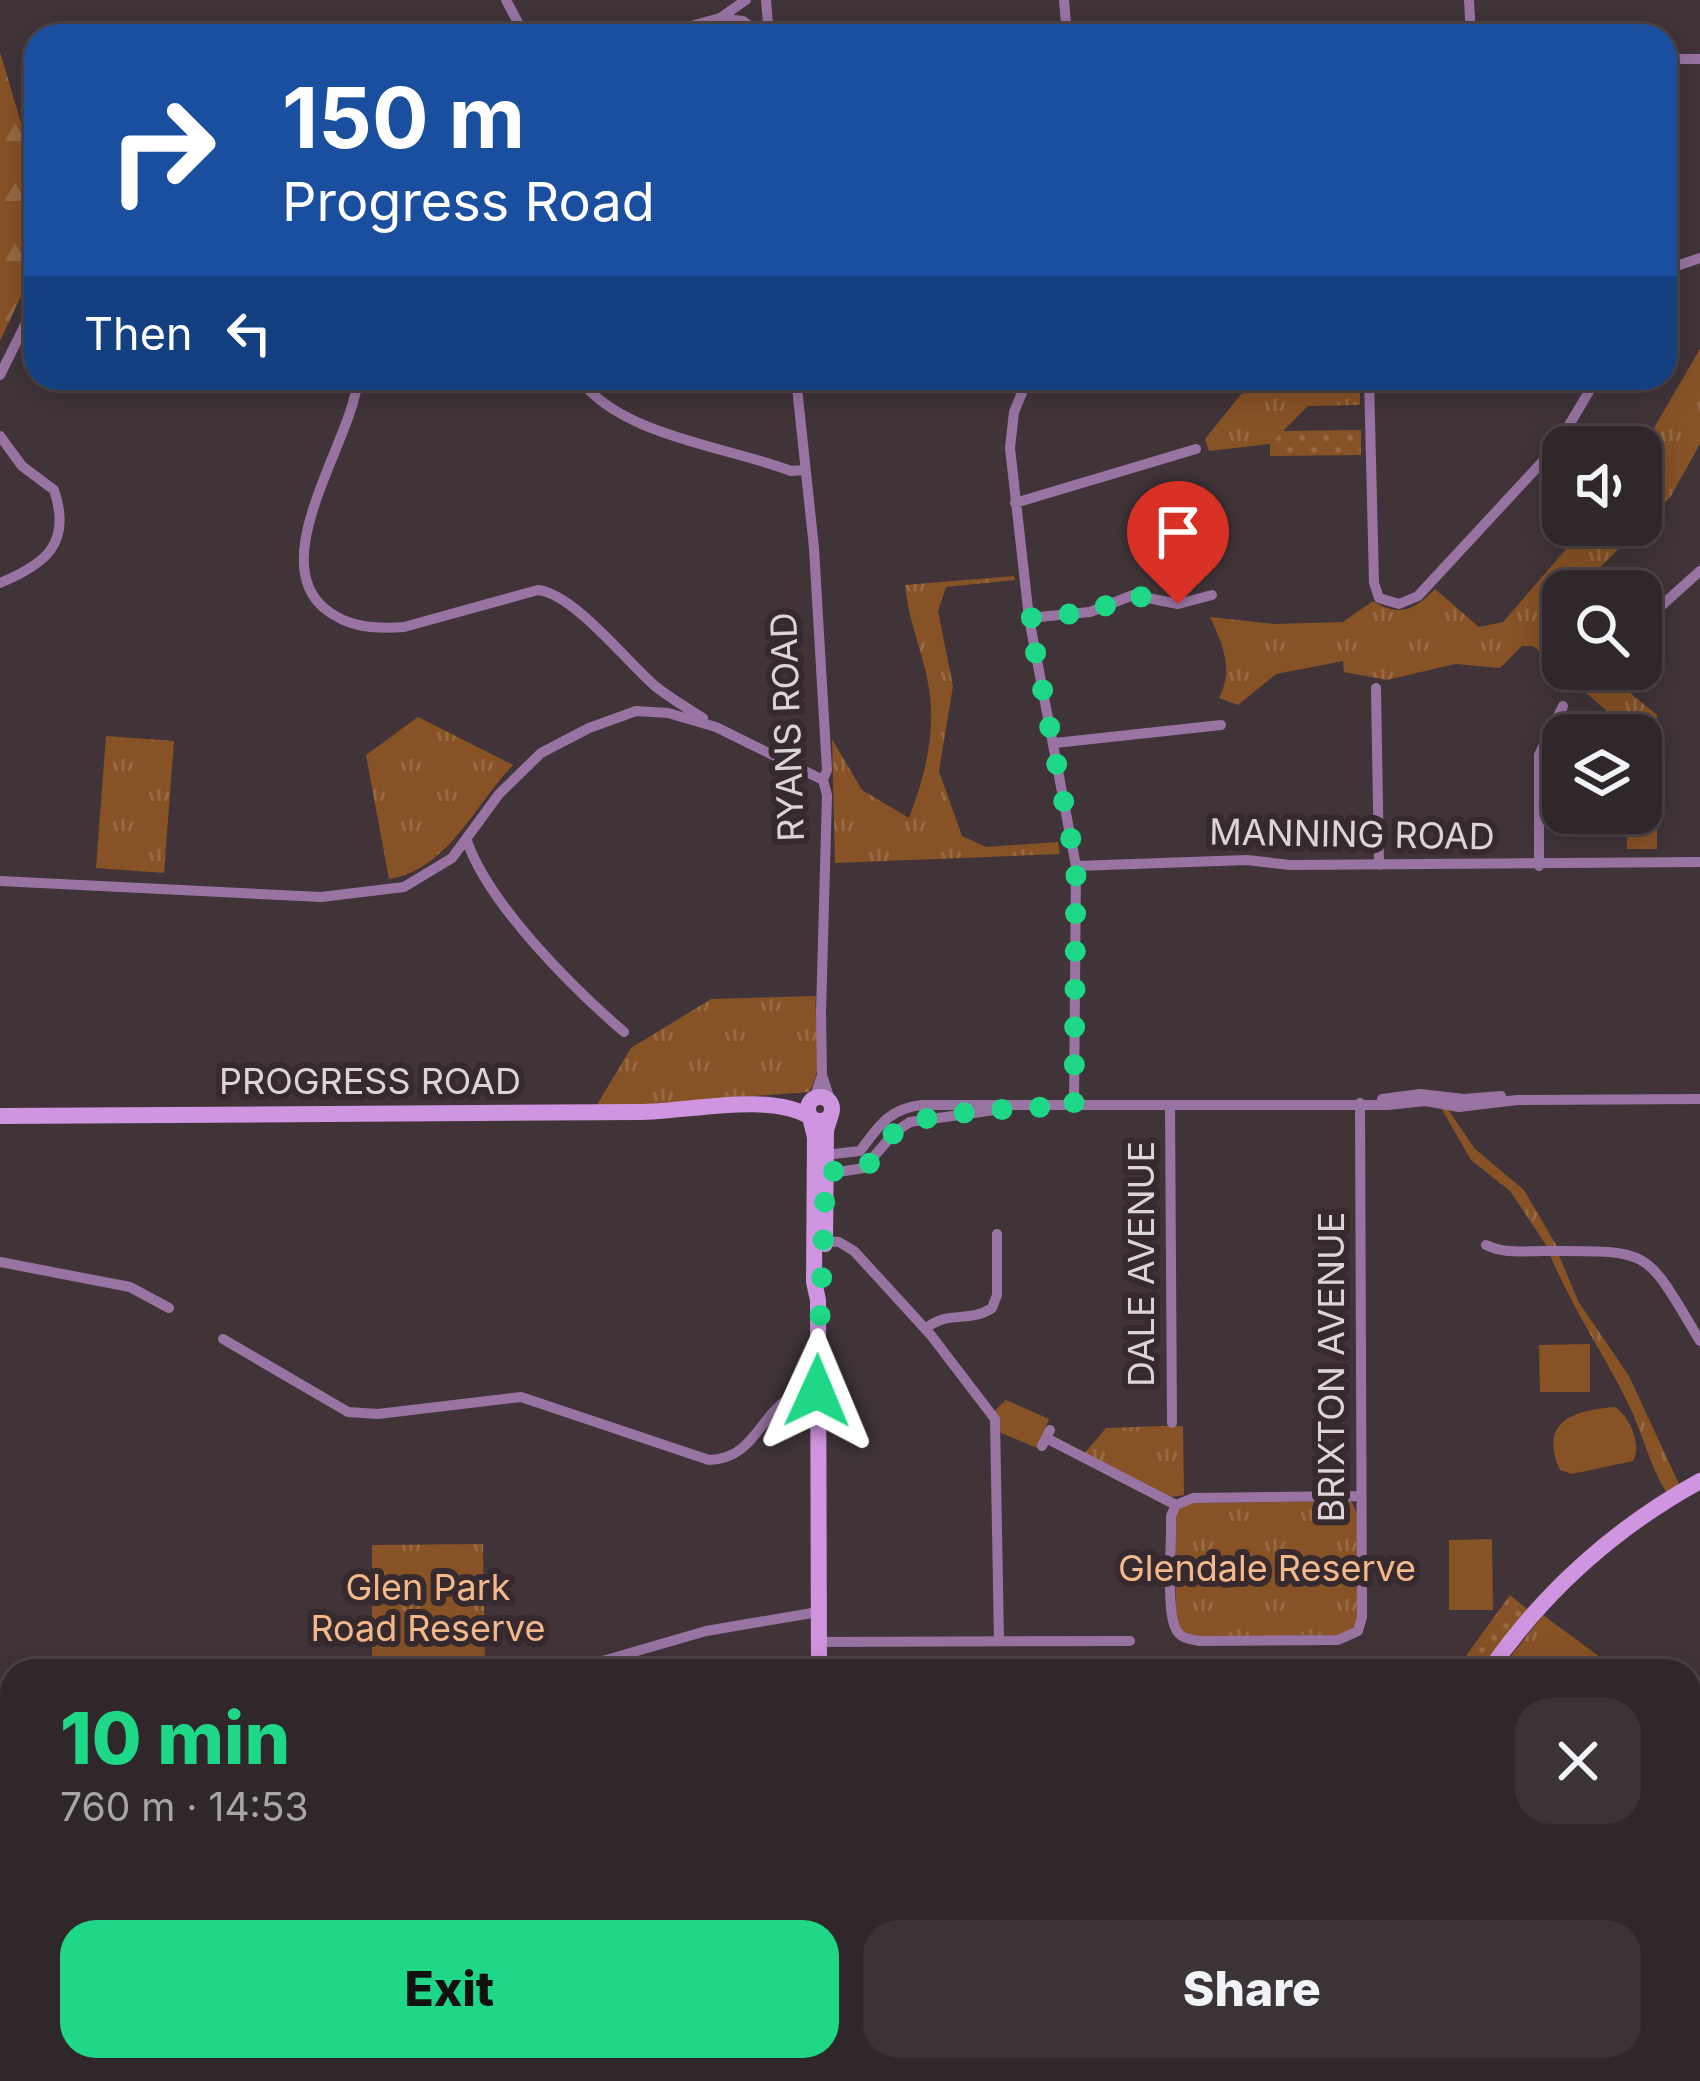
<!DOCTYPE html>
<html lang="en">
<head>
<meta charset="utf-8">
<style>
  body { margin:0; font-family:Inter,sans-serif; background:#3c3337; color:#f1f3f6; height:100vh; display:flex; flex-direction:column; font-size:45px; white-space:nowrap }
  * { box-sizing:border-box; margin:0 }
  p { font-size:39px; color:#a8a5a9 }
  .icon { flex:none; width:66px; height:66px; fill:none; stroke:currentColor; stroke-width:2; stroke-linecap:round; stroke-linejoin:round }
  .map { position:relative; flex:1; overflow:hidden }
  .sheet { position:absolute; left:0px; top:1659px; width:1701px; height:423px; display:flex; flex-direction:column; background:#30272b; border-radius:36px 36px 0 0; box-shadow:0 6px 30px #0003,0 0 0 3px #4b4447 }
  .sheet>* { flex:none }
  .top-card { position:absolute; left:24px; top:24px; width:1653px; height:366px; border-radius:36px; box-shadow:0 6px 30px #0003,0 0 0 3px #4b4447; background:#1a4fa0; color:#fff; overflow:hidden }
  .buttons { position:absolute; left:1542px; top:426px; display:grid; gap:24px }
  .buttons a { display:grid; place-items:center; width:120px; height:120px; border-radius:24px; background:#30272b; box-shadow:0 6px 30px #0003,0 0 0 3px #4b4447; font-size:60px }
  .pin { position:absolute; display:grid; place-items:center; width:102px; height:102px; color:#fff; margin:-123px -51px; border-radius:50% 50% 50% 0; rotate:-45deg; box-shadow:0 0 12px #0007 }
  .pin .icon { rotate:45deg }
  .me { position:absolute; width:132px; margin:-66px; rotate:1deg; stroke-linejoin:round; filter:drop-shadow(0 0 9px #0008) }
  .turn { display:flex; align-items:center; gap:42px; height:252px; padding:0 60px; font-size:54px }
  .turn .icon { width:156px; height:156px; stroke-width:2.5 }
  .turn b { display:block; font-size:84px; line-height:102px }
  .then { display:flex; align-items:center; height:114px; padding:0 60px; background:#0003; gap:24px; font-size:45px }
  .round { display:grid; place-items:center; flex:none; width:126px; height:126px; border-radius:36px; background:#3c3337 }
  .overview { display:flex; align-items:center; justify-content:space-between; height:204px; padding:0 60px }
  h1 { font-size:72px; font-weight:800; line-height:90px; color:#1fd887 }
  .primary-button { display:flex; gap:24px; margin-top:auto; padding:24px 60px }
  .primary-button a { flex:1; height:138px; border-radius:36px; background:#1fd887; color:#111; font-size:48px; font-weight:800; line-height:138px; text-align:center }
  .primary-button a+a { background:#3c3337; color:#f1f3f6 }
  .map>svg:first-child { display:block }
  .grass { fill:url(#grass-dots) }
  .forest { fill:url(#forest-firs) }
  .park { fill:url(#park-tufts) }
  .garden { fill:#875226 }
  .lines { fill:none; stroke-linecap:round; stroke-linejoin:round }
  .street { stroke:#9974a3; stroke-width:10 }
  .secondary { stroke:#d095e0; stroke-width:16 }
  .route { stroke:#1fd887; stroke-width:21; stroke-dasharray:0 37.8 }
  .labels { text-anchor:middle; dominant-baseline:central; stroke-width:12; stroke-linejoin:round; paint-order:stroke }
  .street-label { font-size:36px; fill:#dcd5d8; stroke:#362a2f }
  .park-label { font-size:36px; fill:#f3b88c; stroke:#362a2f }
</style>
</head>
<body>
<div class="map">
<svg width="1700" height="2081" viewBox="0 0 1700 2081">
  <defs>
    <pattern id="grass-dots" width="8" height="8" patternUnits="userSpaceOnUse" patternTransform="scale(3)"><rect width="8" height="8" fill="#875226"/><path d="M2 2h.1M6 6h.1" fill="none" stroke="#976a45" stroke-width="1.8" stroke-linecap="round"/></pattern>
    <pattern id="forest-firs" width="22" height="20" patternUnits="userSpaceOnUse" patternTransform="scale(3)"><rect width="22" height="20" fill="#875226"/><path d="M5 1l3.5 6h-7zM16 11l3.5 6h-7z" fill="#976a45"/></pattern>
    <pattern id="park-tufts" width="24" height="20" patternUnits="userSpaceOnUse" patternTransform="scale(3)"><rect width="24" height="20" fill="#875226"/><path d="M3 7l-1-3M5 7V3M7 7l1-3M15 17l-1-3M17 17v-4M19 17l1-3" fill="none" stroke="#976a45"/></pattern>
  </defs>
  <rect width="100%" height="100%" fill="#403439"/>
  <path class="grass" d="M1361 430V455L1270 456V444L1282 431Z
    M1510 1595 1527 1609 1479 1671H1455Z"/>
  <path class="forest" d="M0 52 24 133 36 135V264L0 341Z"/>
  <path class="park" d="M1700 349V444L1671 496 1577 591H1563V605L1551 617 1552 627 1563 636V669H1601L1657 715V849H1627V813H1641V735H1625V727L1533 646H1522L1500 668 1455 664 1387 680 1344 672 1343 661 1276 674 1238 705 1219 698C1234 669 1223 646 1210 617L1274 624 1343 622 1373 601C1399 618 1416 609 1435 589L1479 627 1503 622 1587 525H1641V450Z
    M1248 378H1360V405L1308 406 1270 444 1209 451 1205 439 1246 388Z
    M1014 576 1015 580 946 587 938 611 953 686 939 771 962 836 986 847 1058 842 1060 854 835 863 832 739 862 790 909 818C925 775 936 734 929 688 923 652 908 621 905 585Z
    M418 717 513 765C475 804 449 869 389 879L366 755Z
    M106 736 174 741 164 873 96 868Z
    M816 996C813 1028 827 1063 809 1092L595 1108 631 1048 711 999Z
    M1440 1106 1447 1108 1475 1149 1524 1190 1558 1248H1548L1510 1191 1471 1160Z
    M1550 1255H1559L1578 1301 1629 1376 1679 1484 1666 1492C1649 1464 1643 1434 1629 1405 1604 1354 1572 1308 1550 1255Z
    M1006 1400 1049 1419 1037 1448 1001 1433 995 1410Z
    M1162 1426H1183L1184 1495 1171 1497 1084 1454 1106 1428Z
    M1351 1501 1357 1513 1358 1617 1356 1626 1345 1635 1197 1637 1181 1630 1176 1616 1175 1525 1176 1513 1186 1503Z
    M483 1544 485 1671H372V1545Z
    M1543 1615 1619 1671H1499Z"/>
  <path class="garden" d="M1590 1344V1392H1540L1539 1345Z
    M1615 1407C1630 1417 1642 1445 1633 1461L1572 1474 1560 1470C1538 1421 1574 1410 1615 1407Z
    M1492 1539 1493 1610H1449V1540Z"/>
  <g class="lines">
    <path class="street" d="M506 0 525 36
      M766 0 769 36
      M1064 0 1067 36
      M1469 0 1471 36
      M723 19 743 21 763 36
      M175 36C195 25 211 25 231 36
      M654 36 720 18 746 0
      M1665 59H1700
      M1665 270 1700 258
      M0 375 36 303
      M358 378C353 440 265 558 324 608 348 628 374 629 404 627L538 590C574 594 626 661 655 686 670 698 687 708 703 718
      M579 378C619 436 730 447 791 471L804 470
      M796 378 814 548 827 770 823 780 827 795 821 1013 822 1075 831 1103
      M1028 378 1014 412 1010 448 1029 618 1076 866 1074 1106
      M1369 378 1374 583 1379 598 1399 604 1418 596 1556 447 1597 378
      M0 436 22 466 54 490C72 543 46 564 0 583
      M1015 503 1196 449
      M1029 618 1090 612 1133 595 1178 604 1212 595
      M1641 624 1700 571
      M1376 688 1379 865
      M1055 743 1221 725
      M467 841C489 905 573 988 624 1032
      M1076 866 1247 860 1290 865 1700 862
      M1539 866V755L1563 706
      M0 881 321 897 404 887 452 858 499 794 541 753 589 728 636 711 668 713 716 727 823 780
      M814 1099 822 1075
      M1382 1099 1420 1094 1464 1099 1501 1096
      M1170 1105 1172 1423
      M825 1155 860 1151C879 1126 888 1109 922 1105H1388L1425 1101 1459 1107 1517 1100 1700 1099
      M821 1169 838 1172 864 1168 895 1132 910 1122 1002 1109
      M823 1241 839 1242 854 1251 930 1334 995 1419 999 1641
      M1486 1245C1504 1254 1523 1251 1543 1251 1653 1251 1644 1247 1700 1341
      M0 1262 130 1287 169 1308
      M925 1329C949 1309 968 1324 992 1308L997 1295V1234
      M223 1339 348 1412 378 1414 521 1397 709 1460C764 1459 760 1392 817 1391
      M1046 1438 1176 1505
      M1042 1446 1050 1430
      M1176 1505 1171 1516C1172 1540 1166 1607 1175 1627 1179 1638 1188 1639 1199 1641L1338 1640 1358 1631 1362 1617 1360 1103
      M1176 1505 1193 1498 1361 1496
      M818 1642 1130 1641
      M568 1671 706 1631 818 1612
      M0 1699 12 1705
      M1689 1816H1700
      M1689 1960H1700
      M1086 2070V2081
      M1288 2070V2081
      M1569 2070 1595 2081
      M77 2081 110 2070
      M571 2081 577 2070"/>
    <path class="secondary" d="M808 1109a12 12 0 1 1 24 0a12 12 0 1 1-24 0Z
      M0 1116 639 1112C688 1112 766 1092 809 1116
      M810 1117 815 1137 814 1282 818 1300 819 1671
      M825 1244 826 1130 831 1114
      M1489 1671C1543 1592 1616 1527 1700 1481
      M826 2070 827 2081
      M1467 2070 1472 2081"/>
  </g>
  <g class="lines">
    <path class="route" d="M817 1391 826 1172 864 1168C880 1156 886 1136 903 1126 929 1111 1040 1107 1074 1106L1076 866 1029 618 1090 612 1132 595 1178 604"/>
  </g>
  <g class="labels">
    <g class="street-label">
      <text transform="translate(787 727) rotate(-92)">RYANS ROAD</text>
      <text transform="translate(1352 834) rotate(1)">MANNING ROAD</text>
      <text x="370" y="1081">PROGRESS ROAD</text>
      <text transform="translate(1141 1264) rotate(-90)">DALE AVENUE</text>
      <text transform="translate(1331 1367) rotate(-90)">BRIXTON AVENUE</text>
    </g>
    <g class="park-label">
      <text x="1267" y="1568">Glendale Reserve</text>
      <text x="428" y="1587">Glen Park<tspan x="428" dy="41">Road Reserve</tspan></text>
    </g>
  </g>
</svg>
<div class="buttons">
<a><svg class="icon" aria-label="sound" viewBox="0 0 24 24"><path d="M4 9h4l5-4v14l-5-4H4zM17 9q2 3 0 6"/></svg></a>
<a><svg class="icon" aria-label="search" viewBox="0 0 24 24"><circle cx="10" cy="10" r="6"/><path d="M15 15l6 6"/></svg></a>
<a><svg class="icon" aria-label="layers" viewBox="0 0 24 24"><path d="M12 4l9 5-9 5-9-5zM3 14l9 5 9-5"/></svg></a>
</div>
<div class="pin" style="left:1178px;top:604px;background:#d93025"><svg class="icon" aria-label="arrive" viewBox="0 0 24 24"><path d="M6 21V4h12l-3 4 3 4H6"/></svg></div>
<svg class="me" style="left:817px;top:1391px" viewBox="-20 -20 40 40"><path d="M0-17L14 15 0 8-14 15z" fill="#1fd887" stroke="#fff" stroke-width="4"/></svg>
<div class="top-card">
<div class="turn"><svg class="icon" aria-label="right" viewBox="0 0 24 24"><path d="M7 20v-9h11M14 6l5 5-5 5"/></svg><div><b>150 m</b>Progress Road</div></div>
<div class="then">Then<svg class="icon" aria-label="left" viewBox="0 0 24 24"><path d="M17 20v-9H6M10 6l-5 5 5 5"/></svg></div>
</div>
<section class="sheet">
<div class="overview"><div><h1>10 min</h1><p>760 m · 14:53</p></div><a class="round"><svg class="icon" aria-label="close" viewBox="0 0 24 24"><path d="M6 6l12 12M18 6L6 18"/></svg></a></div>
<div class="primary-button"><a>Exit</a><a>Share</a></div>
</section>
</div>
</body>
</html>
